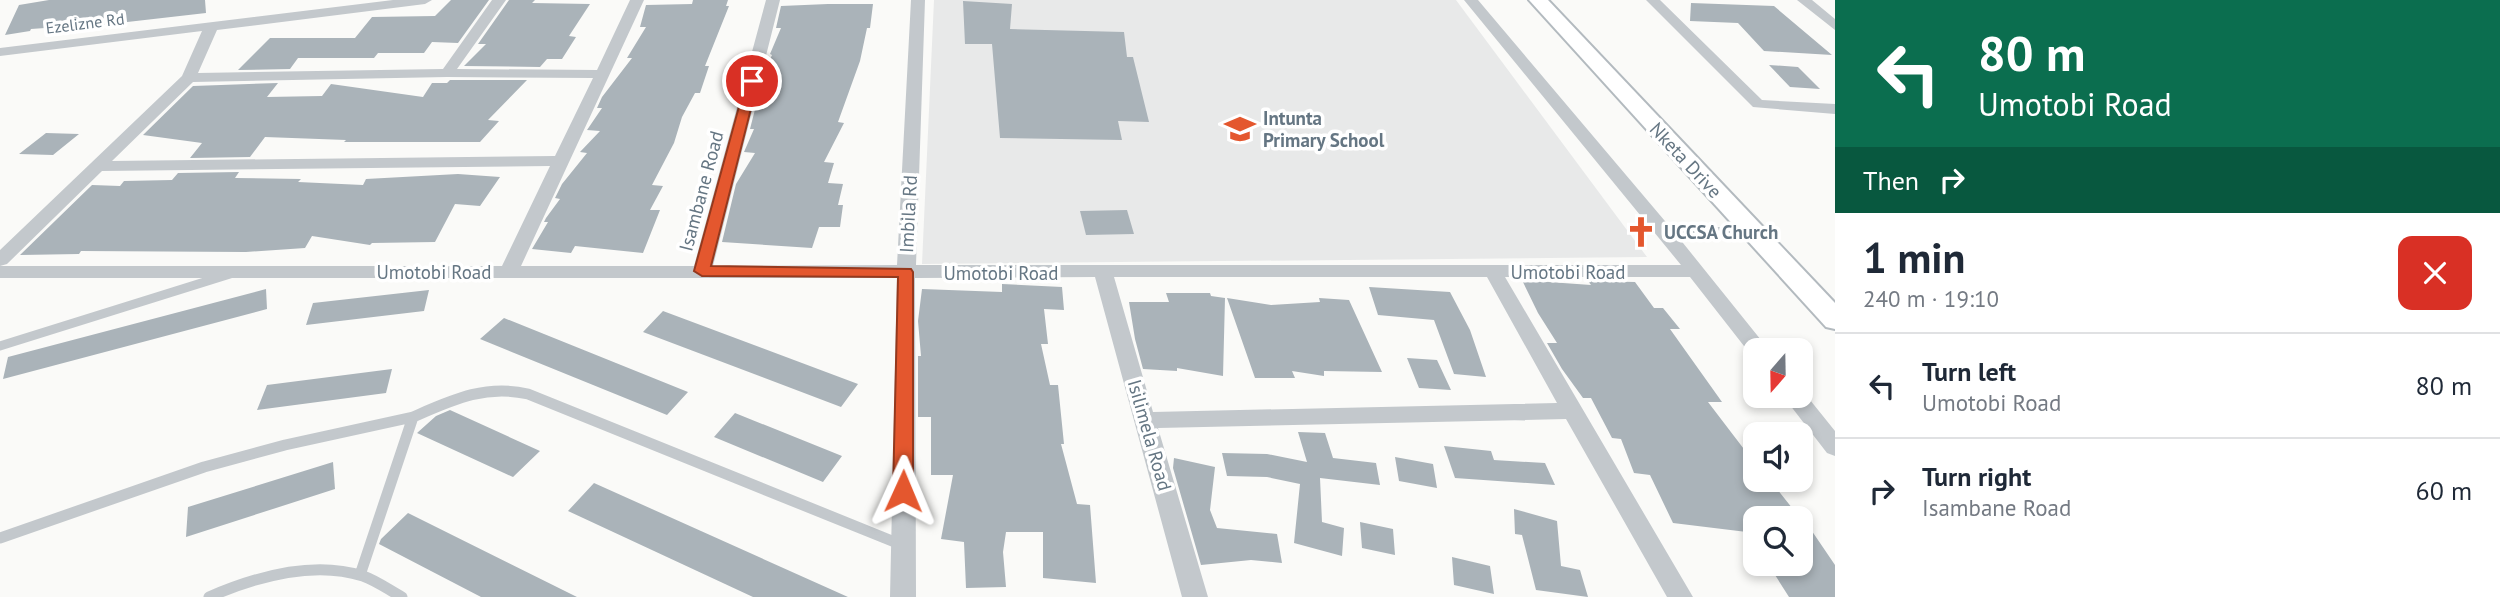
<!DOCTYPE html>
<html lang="en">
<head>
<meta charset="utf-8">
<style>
  body { margin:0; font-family:"PT Sans",sans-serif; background:#f2f2f3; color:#1f2937; height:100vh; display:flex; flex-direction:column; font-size:26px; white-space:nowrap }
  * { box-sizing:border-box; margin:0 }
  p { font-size:23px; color:#747a83 }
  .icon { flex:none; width:38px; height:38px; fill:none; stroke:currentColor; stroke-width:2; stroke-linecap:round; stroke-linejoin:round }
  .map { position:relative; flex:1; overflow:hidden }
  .details { display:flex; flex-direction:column; background:#fff; width:665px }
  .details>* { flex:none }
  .guide { background:#0b6e4f; color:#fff; overflow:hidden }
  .needle { width:46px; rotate:200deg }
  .tools { position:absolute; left:1743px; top:338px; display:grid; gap:14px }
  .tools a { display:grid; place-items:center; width:70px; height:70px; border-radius:14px; background:#fff; box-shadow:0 4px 10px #0003; font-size:35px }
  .pin { position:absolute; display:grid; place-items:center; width:60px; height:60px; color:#fff; margin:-30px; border:4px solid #fff; border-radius:50%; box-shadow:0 2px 7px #0007 }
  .me { position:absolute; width:77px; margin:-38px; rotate:1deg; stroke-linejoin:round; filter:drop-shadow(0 0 5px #0008) }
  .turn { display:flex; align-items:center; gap:24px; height:147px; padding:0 28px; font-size:32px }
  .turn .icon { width:91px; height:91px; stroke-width:2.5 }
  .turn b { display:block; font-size:49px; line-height:60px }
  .then { display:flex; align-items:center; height:66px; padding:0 28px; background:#0003; gap:14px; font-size:26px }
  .round { display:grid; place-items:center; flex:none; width:74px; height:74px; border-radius:14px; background:#f2f2f3 }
  .head { display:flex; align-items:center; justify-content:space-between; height:119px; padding:0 28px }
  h1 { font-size:42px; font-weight:700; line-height:52px }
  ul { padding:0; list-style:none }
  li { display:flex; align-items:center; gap:21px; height:105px; padding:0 28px; border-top:2px solid #e0e1e3 }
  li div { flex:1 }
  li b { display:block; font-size:26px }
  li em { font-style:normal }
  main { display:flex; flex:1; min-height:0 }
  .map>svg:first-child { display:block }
  .built { fill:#e8e9e9 }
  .building { fill:#aab3b9 }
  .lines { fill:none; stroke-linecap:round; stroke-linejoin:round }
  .secondary-casing { stroke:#b3babf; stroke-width:4 }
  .lane-far1 { stroke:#c3c8cc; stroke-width:9 }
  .lane { stroke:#c3c8cc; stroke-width:11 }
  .street { fill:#c3c8cc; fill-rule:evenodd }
  .secondary { fill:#fff; fill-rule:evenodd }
  .route { fill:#e4572e; stroke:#94391e; stroke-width:2 }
  .labels { text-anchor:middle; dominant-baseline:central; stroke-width:7; stroke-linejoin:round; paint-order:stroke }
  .far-street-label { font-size:16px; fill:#657683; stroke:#fff }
  .poi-label { font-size:19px; font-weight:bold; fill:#657683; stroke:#fff; text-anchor:start }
  .street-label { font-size:19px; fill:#657683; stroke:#fff }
</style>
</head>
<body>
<main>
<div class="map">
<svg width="1835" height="597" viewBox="0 0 1835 597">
  <rect width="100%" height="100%" fill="#fafaf8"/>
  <path class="built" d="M934 0H1456L1647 257 922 264Z"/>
  <path class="building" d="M49 0H205L206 13 101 25 75 31 73 26 31 29 30 31 5 35 19 5Z
    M451 0H489L458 43 432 42 424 53H378L374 58H298L290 69 238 70 270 38H355L372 17 435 16Z
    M509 0H535L532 3 590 4 569 36 576 37 562 59H547L540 67 464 66 486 44H478Z
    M693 0H728L726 6H729L705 66H709L700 93H695L682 117 674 143 652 185 663 186 650 210H660L643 253 575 246 571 253 532 249 548 222H544L546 218 560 199 555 198 562 184 587 153 580 152 600 131 587 130 602 108H597L602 97 632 58H627L646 27H640L646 5 692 4Z
    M963 1 1012 4 1010 29 1124 32 1127 57H1133L1149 122 1118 121 1122 140 1000 138 992 44H965Z
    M1691 3 1774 6 1832 55 1764 51 1738 23 1690 21Z
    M828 4H873L870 28H867L860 61 838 122 844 123 824 162 834 163 828 183 843 184 838 205H843L840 227H819L812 248 722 242 736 184 755 153 744 152 754 129H750L765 70 772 55 770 54 781 28H776L781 6Z
    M1769 65 1798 67 1820 89 1790 87Z
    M450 80H527L488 120 499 121 480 142H344L346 140 265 137 250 157 190 158 202 143 143 135 193 86 278 83 267 97 322 96 331 84 423 97 432 83H447Z
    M46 133 79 134 53 155 19 154Z
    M239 172 235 178 301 179 298 182 363 185 366 179 458 174 500 177 480 206 455 204 435 242 372 243 370 245 312 236 305 248 246 252 81 251 79 254 20 255 92 185 120 186 124 181 172 180 178 173Z
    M1127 210 1134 234 1086 235 1080 211Z
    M1522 280 1591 285 1588 281 1635 282 1654 308H1663L1680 329H1670L1722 402H1708L1750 457H1755V480H1770L1800 518H1755V533L1673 523 1650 475 1634 473 1621 439 1612 438 1591 398H1583L1562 369 1547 343H1557L1538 313Z
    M1002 284 1062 287 1064 310 1044 309 1048 344H1041L1050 385H1058L1064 444H1061L1077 504 1090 505 1096 583 1043 578V532H1006L1003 552 1006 587 966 588 964 542 941 539 953 475H931V417H918V356H921L918 321 922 289 1002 292Z
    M1369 287 1450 292 1470 330 1486 377 1454 374 1434 320 1378 315Z
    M266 289 267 309 3 379 8 357Z
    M429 290 424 311 306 325 313 303Z
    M1166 293H1210L1211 296 1225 298 1223 376 1177 368V371L1143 369 1135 339 1129 302H1169Z
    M1227 298 1271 305 1320 302 1319 298 1349 300 1382 372 1324 371V376L1292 371 1295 378H1255Z
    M663 311 858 384 841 407 643 332Z
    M504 318 688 392 667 415 480 339Z
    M1407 358 1437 360 1451 390 1419 388Z
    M392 369 386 393 257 410 267 385Z
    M450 410 540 451 513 477 417 433 436 416Z
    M735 413 842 456 823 482 714 437Z
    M1298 432 1325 433 1333 458 1376 463 1380 485 1320 478 1322 522 1344 528 1342 556 1294 543 1300 484 1267 477 1227 476 1222 453 1267 454 1307 462Z
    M1444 446 1491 451 1494 460 1545 463 1555 485 1455 478Z
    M1395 457 1433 464 1437 488 1399 481Z
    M1174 458 1215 467 1210 510 1217 528 1277 534 1282 563 1251 560 1201 565 1173 468Z
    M333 462 335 489 186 537 188 507Z
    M594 483 848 597H753L568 511Z
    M1514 509 1557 521 1561 566 1580 570 1588 597 1536 590 1522 535 1515 534Z
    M408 513 577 597H481L379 544 381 539Z
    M1801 515 1835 565V597H1789L1768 564H1801Z
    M1360 522 1393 529 1395 555 1362 548Z
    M1452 557 1490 566 1494 594 1454 585Z"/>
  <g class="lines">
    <defs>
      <path id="secondary" d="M1529 0H1548L1835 303V329L1826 327Z"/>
    </defs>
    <use href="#secondary" class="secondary-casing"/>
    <path class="lane-far1" d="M0 346 230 274"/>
    <path class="lane" d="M0 538 204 467 285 445 413 417
      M360 575 413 417C452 400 485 384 528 394L902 545
      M209 597C255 577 313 560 363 576 377 581 389 590 402 597"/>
    <path class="street" d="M393 0H432L425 4 217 30 198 73 443 69 492 0H506L457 69 597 70 630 0H644L521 266H694L766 0H780L713 266 897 265 911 0H925L916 265H1681L1464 0H1478L1670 227H1754L1763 233 1754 239 1679 238 1765 345 1768 350H1755V356L1751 355 1690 277H1505L1693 597H1667L1566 419 1158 428 1208 597H1182L1095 277 915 278 916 597H890L897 278H0V266H502L550 166 102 171 7 264 0 266V250L182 76 202 31 0 56V48ZM447 77 593 78 555 156 112 161 193 82ZM1114 277H1487L1557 403 1153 412Z
      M1646 0H1660L1762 100 1835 104V114L1753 107Z
      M1797 0H1812L1835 19V30Z
      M1802 390 1835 431V456L1827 453 1783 396H1801Z"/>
    <use href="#secondary" class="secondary"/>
  </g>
  <path class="route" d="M752 78 758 81 711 266 911 269 913 272V491L910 496 903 499 896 496 893 491 898 277 702 276 694 271 746 81Z"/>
  <defs>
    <symbol id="school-bare" viewBox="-9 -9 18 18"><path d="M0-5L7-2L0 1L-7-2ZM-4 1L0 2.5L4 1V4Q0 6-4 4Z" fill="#e4572e" stroke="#fff" stroke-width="2.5" paint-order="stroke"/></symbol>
    <symbol id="church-bare" viewBox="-9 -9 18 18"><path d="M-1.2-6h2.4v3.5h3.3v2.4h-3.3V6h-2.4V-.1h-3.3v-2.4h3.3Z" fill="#e4572e" stroke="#fff" stroke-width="2.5" paint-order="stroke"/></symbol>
  </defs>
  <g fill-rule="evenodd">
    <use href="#school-bare" x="1218" y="107" width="44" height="44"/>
    <use href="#church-bare" x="1619" y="210" width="44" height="44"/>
  </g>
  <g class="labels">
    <g class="far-street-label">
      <text transform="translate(85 23) rotate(-7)">Ezelizne Rd</text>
    </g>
    <g class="poi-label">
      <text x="1263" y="118">Intunta<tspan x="1263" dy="22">Primary School</tspan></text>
      <text x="1664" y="232">UCCSA Church</text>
    </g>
    <g class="street-label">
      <text transform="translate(1686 160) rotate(47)">Nketa Drive</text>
      <text transform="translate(701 191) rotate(-75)">Isambane Road</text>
      <text transform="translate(908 214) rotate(-87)">Imbila Rd</text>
      <text x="434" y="272">Umotobi Road</text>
      <text x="1568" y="272">Umotobi Road</text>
      <text x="1001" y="273">Umotobi Road</text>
      <text transform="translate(1150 435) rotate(74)">Isilimela Road</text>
    </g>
  </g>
</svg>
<div class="tools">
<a><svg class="needle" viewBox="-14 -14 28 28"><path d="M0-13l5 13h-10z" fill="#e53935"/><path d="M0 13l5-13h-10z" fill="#747a83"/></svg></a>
<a><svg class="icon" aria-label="sound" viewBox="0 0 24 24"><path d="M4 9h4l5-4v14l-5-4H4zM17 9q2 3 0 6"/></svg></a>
<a><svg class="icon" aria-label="search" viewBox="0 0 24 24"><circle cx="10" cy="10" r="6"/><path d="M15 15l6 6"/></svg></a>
</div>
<div class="pin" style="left:752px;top:81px;background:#d93025"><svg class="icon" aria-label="arrive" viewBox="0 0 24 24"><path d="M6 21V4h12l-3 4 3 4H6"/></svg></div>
<svg class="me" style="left:903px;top:491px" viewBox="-20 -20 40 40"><path d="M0-17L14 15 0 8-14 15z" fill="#e4572e" stroke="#fff" stroke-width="4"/></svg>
</div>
<section class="details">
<div class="guide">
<div class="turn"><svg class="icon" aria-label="left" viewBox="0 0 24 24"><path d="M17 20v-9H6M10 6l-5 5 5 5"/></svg><div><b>80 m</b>Umotobi Road</div></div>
<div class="then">Then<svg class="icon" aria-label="right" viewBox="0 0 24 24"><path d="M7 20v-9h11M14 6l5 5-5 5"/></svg></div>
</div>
<div class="head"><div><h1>1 min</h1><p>240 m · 19:10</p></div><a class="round" style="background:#d93025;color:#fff"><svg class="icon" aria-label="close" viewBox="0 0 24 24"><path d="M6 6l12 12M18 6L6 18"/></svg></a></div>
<ul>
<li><svg class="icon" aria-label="left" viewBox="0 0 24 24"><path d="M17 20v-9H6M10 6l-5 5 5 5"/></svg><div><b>Turn left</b><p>Umotobi Road</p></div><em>80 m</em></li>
<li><svg class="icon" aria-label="right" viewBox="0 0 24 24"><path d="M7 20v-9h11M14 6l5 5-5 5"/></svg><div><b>Turn right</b><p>Isambane Road</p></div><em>60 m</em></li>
</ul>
</section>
</main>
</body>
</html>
